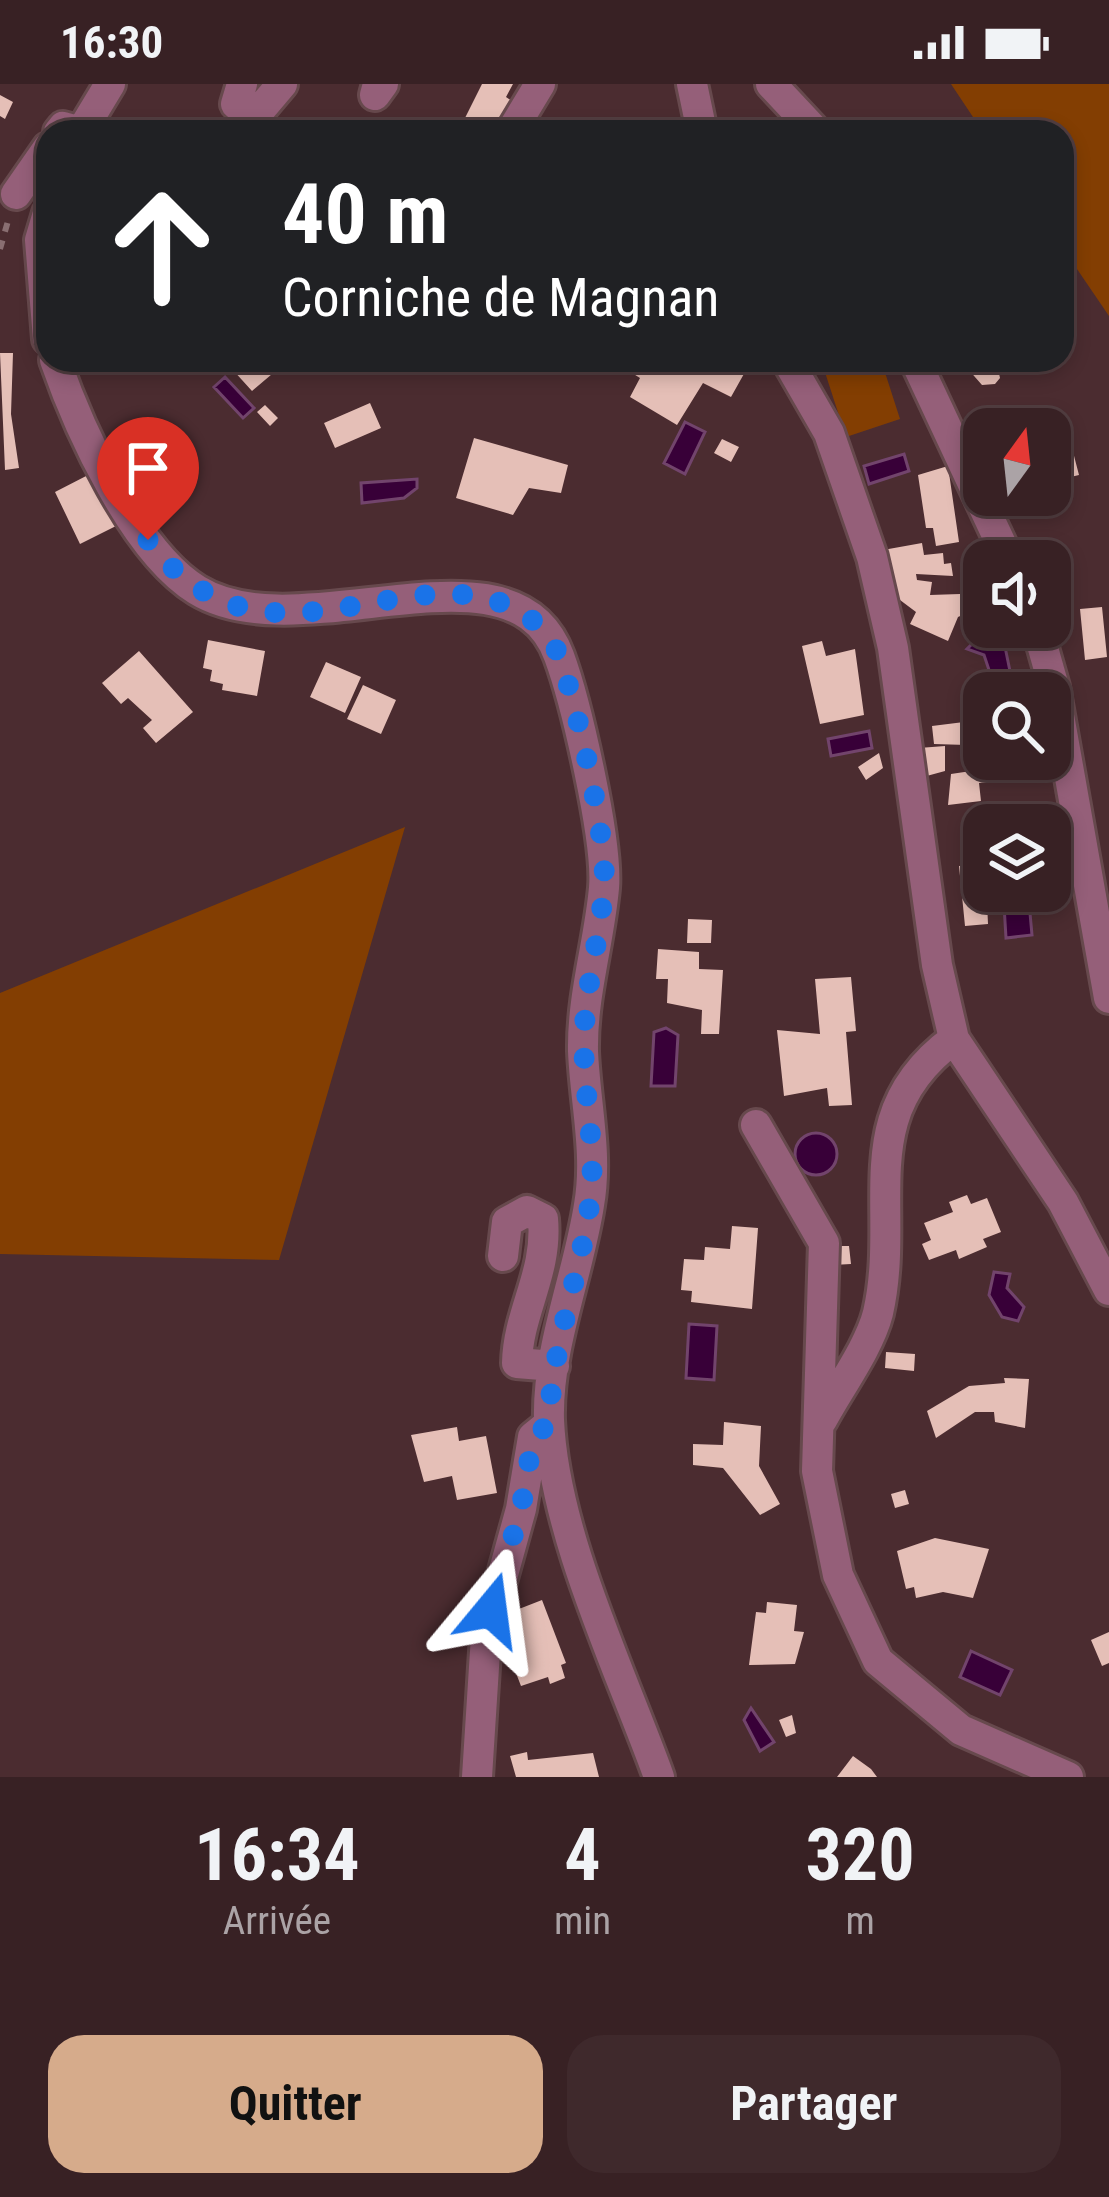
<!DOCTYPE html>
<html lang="fr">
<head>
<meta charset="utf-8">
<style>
  body { margin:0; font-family:"Roboto Condensed",sans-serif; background:#3f292c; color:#f1f3f6; height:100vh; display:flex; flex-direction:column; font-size:45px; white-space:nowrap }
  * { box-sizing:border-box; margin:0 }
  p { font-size:39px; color:#aba3a6 }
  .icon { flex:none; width:66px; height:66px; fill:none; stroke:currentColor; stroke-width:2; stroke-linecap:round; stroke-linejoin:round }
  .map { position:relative; height:1693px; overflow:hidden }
  .sheet { display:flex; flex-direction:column; background:#382124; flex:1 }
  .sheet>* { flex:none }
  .hud { position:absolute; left:36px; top:36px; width:1038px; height:252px; border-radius:36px; box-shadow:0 6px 18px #0003,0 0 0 3px #523e41; background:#202124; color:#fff; overflow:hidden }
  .needle { width:78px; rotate:15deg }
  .tools { position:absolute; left:963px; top:324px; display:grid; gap:24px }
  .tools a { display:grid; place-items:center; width:108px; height:108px; border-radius:24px; background:#382124; box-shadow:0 6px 18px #0003,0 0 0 3px #523e41; font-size:60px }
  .pin { position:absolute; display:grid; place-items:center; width:102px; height:102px; color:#fff; margin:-123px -51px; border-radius:50% 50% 50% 0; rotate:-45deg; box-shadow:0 0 12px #0007 }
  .pin .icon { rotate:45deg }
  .me { position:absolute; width:132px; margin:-66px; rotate:16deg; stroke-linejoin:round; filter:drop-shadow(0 0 9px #0008) }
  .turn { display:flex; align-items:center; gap:42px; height:252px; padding:0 48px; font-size:54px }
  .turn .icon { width:156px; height:156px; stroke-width:2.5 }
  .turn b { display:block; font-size:84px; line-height:102px }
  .eta { display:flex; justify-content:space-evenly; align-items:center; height:204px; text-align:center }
  .eta b { font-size:72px; font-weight:700; line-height:84px }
  .action { display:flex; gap:24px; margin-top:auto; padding:24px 48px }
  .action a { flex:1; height:138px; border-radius:36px; background:#d6ab8b; color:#111; font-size:48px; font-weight:700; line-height:138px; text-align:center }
  .action a+a { background:#3f292c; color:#f1f3f6 }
  .status { display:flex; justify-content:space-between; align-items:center; height:84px; padding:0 60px; background:#382124; direction:ltr }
  .status svg { height:33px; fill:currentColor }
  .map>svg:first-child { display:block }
  .green { fill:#833e02 }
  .water { fill:#380038; stroke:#72446c; stroke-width:3 }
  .building { fill:#e5bfb7 }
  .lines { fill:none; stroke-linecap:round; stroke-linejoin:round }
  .minor-casing { stroke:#67494d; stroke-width:36 }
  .path { stroke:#896e71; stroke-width:6; stroke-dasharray:9 9; stroke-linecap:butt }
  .minor { stroke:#955f79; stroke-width:30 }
  .route { stroke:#1a73e8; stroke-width:21; stroke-dasharray:0 37.8 }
</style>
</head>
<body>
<div class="status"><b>16:30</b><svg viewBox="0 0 49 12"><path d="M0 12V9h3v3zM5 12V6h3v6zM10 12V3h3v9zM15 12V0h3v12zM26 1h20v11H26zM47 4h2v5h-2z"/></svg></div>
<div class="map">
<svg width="1109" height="1693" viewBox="0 0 1109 1693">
  <rect width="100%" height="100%" fill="#4b2c30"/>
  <path class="green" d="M951 0H1109V232L1062 163V48H983Z
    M821 276H881L900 335 846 353Z
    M405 743 279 1176 0 1170V909Z"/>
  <path class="water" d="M225 293 254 324 243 334 214 303Z
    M685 338 705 348 685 390 664 379Z
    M904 370 909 387 869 400 864 382Z
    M417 395V404L404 414 362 419 361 399Z
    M983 549 1003 553 1012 597 994 601 984 571 967 565Z
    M869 647 872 664 831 672 828 655Z
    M1012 807H1028L1032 851 1006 854 1004 821Z
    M666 944 678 951 675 1002H651L654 948Z
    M795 1070a21 21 0 1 1 42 0a21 21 0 1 1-42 0Z
    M994 1188 1010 1190 1007 1204 1024 1223 1018 1237 1002 1233 989 1211Z
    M689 1240 717 1242 714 1296 686 1294Z
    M971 1567 1012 1586 1000 1611 960 1593Z
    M751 1624 774 1658 760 1667 744 1636Z"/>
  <path class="building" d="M482 0H513L506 13 512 17 492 48H468L460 44Z
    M0 11 13 18 5 35 0 32Z
    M0 269H13L11 330 19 384 5 386Z
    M212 276H270L278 285 252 307 232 285 226 291Z
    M639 276H662L685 288 691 276H722L745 288 731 313 703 299 677 341 630 313 640 294 632 289Z
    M960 276H996L1000 294 995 300 982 301Z
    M370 319 381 344 335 364 324 339Z
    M265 321 278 334 270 342 257 328Z
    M1066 341 1079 391 1050 398V345Z
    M474 354 568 381 561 409 529 404 513 431 456 414Z
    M722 355 739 363 731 378 714 369Z
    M948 382 959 458 936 462 933 444H926L918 391Z
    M90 390 122 439 80 460 55 408Z
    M922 459 924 471 943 469 944 480 951 479 953 492 916 490 917 496 932 498 930 511 960 510 978 499V524L958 533 948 557 910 540 916 528 896 513 883 466Z
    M1102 523 1107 573 1085 576 1080 525Z
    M208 556 265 567 257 612 222 606 223 600 210 597 212 586 203 584Z
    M822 557 826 572 855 565 864 631 820 640 802 562Z
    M139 567 193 628 156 659 143 644 152 636 128 614 121 620 102 599Z
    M326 578 361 593 345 629 310 613Z
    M363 601 396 616 381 650 347 635Z
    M964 638 967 661 934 660 932 642Z
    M984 661V675H1011L1013 696 979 699 981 717 948 721 951 690 971 687 964 664Z
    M945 662V687L923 693 919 664Z
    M879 669 883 684 866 696 858 683Z
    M1021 675H1033L1034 690 1023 691Z
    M984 751 988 840 965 842 959 782 970 781 978 772 975 752Z
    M688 835 712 836 711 859H687Z
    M658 865 699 868V885L723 886 719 950H701L702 926 667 919 668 895H656Z
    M851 893 856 947 846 948 852 1021 829 1022 827 1004 784 1012 777 946 820 950 815 895Z
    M967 1111 971 1120 987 1114 1001 1148 983 1155 987 1163 959 1175 956 1166 929 1176 922 1160 931 1156 924 1139 953 1128 949 1118Z
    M732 1142 758 1144 752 1225 691 1218 692 1207 681 1206 684 1175 704 1176 705 1163 730 1165Z
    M832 1162H849L851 1180 833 1181Z
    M886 1268 915 1270 914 1287 885 1284Z
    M1004 1294 1029 1295 1025 1344 995 1338 994 1328H975L936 1354 927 1327 969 1302 1005 1299Z
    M724 1338 761 1342 759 1382 780 1420 760 1431 723 1384 693 1381V1360L723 1361Z
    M457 1343 459 1357 486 1352 497 1409 457 1416 452 1392 424 1398 411 1351Z
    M905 1406 909 1420 895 1424 891 1410Z
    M935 1454 989 1465 973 1514 943 1508 916 1514 914 1503 906 1505 897 1467Z
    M542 1516 566 1579 561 1581 565 1594 550 1600 548 1593 521 1602 500 1548 506 1546 501 1532Z
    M767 1518 797 1521 794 1547 804 1548 795 1580 749 1581 756 1528 766 1529Z
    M1109 1548V1579L1102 1582 1091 1556Z
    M792 1631 796 1649 786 1653 779 1636Z
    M527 1668 528 1676 593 1669 599 1693H516L510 1672Z
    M853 1672 871 1685 877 1693H837Z"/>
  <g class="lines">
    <defs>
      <path id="minor" d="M242 0 236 20 246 28 260 26 282 0
        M378 0 375 11 383 0
        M692 0 702 48
        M771 0 816 48
        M59 48 63 43 81 48 110 0
        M511 48 540 0
        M16 110 48 64
        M48 129 40 156 48 255
        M55 276C79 345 134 467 197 506 301 570 513 446 559 572 576 618 608 757 604 804 599 859 582 911 583 967 585 1018 598 1070 589 1121 578 1192 547 1264 549 1336 554 1450 620 1585 659 1693
        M787 276 829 349 872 473 893 564 937 881 954 955 1063 1118 1109 1206
        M915 276 1009 477
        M1037 543 1054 603 1109 914
        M756 1041 824 1159 817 1387 838 1491 878 1577 961 1646 1068 1693
        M503 1172 507 1138 527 1127 543 1135C548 1189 518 1228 517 1279L554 1282
        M822 1336C839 1304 869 1264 878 1229 902 1123 850 1031 954 955
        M477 1693 486 1552 521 1425 533 1353 549 1340"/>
    </defs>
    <use href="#minor" class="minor-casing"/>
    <path class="path" d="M0 165 8 137"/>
    <use href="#minor" class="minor"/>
  </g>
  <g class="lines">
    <path class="route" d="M148 456C269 615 419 451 532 536 542 544 554 559 559 572 576 617 608 756 604 802 600 857 583 909 584 964 584 1015 597 1066 590 1118 580 1193 551 1264 549 1340L533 1353 521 1425 491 1526"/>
  </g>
</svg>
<div class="tools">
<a><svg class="needle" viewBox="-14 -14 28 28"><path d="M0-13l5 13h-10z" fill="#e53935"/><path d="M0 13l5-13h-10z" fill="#aba3a6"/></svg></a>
<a><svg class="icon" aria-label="sound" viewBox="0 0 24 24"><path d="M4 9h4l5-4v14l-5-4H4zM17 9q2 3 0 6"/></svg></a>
<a><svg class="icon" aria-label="search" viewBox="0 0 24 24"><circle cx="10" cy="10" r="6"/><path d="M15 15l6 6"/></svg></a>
<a><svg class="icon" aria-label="layers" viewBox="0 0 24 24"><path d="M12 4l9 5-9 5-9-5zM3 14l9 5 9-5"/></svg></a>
</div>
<div class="pin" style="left:148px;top:456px;background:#d93025"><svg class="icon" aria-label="arrive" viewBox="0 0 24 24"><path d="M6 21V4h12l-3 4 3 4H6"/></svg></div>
<svg class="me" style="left:491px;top:1526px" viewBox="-20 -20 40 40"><path d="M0-17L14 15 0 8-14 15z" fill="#1a73e8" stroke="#fff" stroke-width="4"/></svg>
<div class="hud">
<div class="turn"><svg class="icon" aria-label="ahead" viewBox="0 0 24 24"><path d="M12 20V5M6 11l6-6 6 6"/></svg><div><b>40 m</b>Corniche de Magnan</div></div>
</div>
</div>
<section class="sheet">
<div class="eta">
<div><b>16:34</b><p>Arrivée</p></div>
<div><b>4</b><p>min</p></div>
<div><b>320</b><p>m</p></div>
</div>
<div class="action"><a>Quitter</a><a>Partager</a></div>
</section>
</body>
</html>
